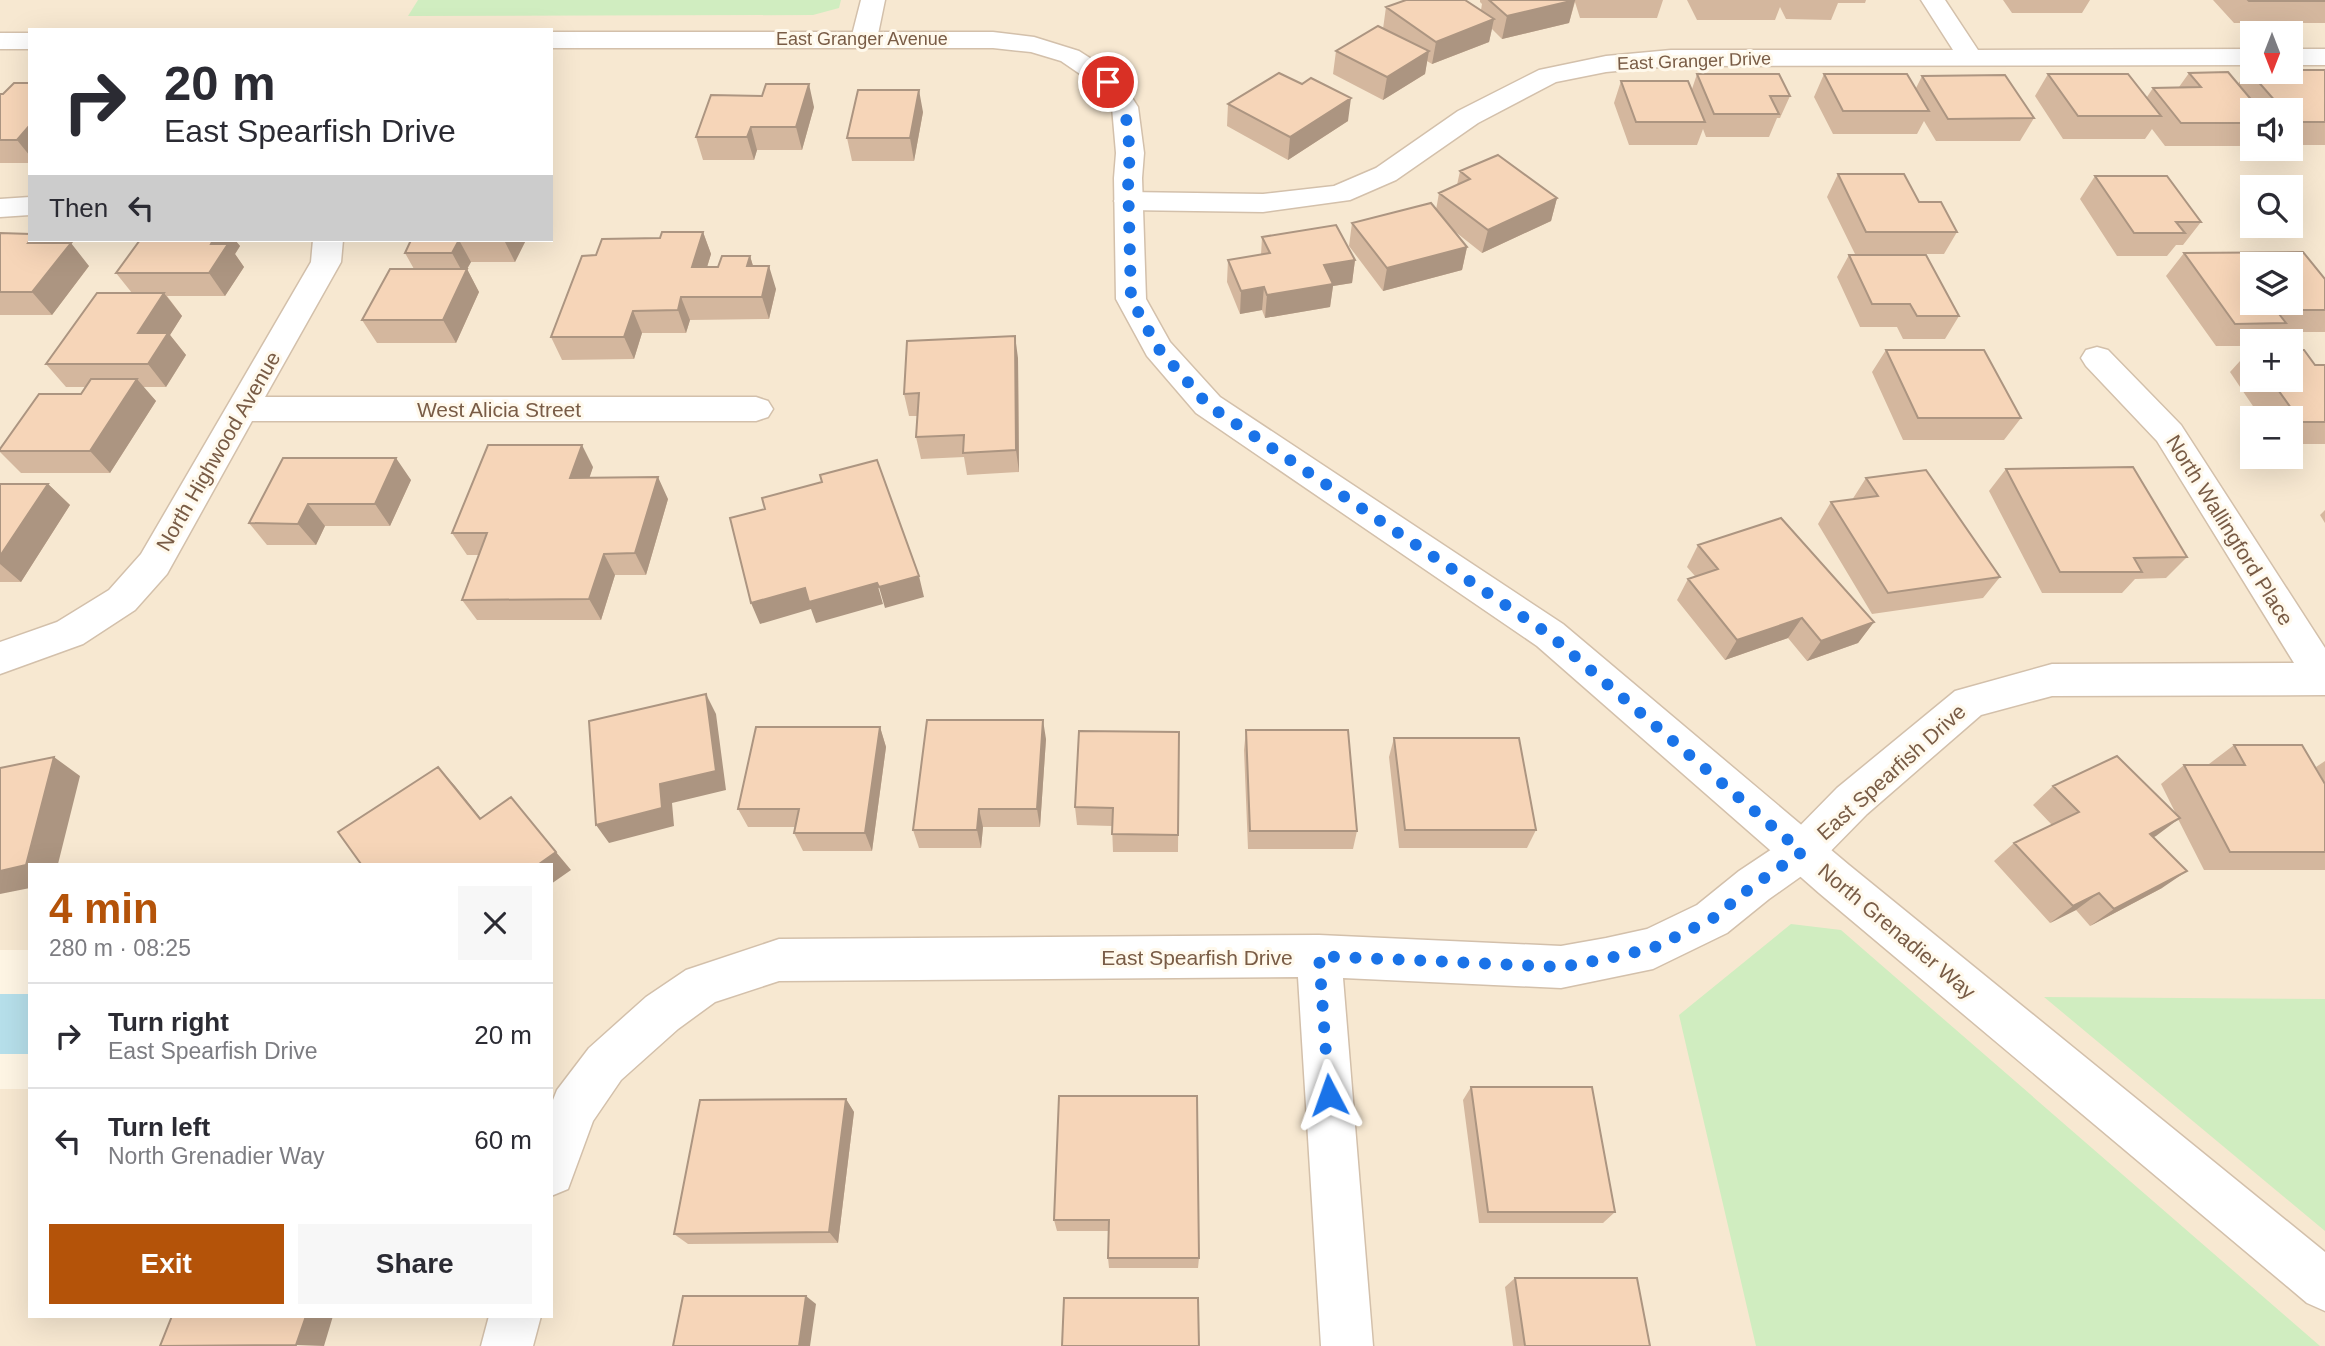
<!DOCTYPE html>
<html lang="en">
<head>
<meta charset="utf-8">
<style>
  body { margin:0; font-family:Helvetica,sans-serif; background:#f7f7f7; color:#2b2b33; height:100vh; display:flex; flex-direction:column; font-size:26px; white-space:nowrap }
  * { box-sizing:border-box; margin:0 }
  p { font-size:23px; color:#7c7c81 }
  .icon { flex:none; width:38px; height:38px; fill:none; stroke:currentColor; stroke-width:2; stroke-linecap:round; stroke-linejoin:round }
  .map { position:relative; flex:1; overflow:hidden }
  .details { position:absolute; left:28px; top:863px; width:525px; height:455px; display:flex; flex-direction:column; background:#fff; border-radius:0px; box-shadow:0 7px 28px #0002 }
  .details>* { flex:none }
  .top-card { position:absolute; left:28px; top:28px; width:525px; height:214px; border-radius:0px; box-shadow:0 7px 28px #0002; background:#fff; color:#2b2b33; overflow:hidden }
  .needle { width:46px; rotate:180deg }
  .buttons { position:absolute; left:2240px; top:21px; display:grid; gap:14px }
  .buttons a { display:grid; place-items:center; width:63px; height:63px; border-radius:0px; background:#fff; box-shadow:0 7px 28px #0002; font-size:35px }
  .pin { position:absolute; display:grid; place-items:center; width:60px; height:60px; color:#fff; margin:-30px; border:4px solid #fff; border-radius:50%; box-shadow:0 2px 7px #0007 }
  .me { position:absolute; width:77px; margin:-38px; rotate:356deg; stroke-linejoin:round; filter:drop-shadow(0 0 5px #0008) }
  .turn { display:flex; align-items:center; gap:24px; height:147px; padding:0 21px; font-size:32px }
  .turn .icon { width:91px; height:91px; stroke-width:2.5 }
  .turn b { display:block; font-size:49px; line-height:60px }
  .then { display:flex; align-items:center; height:66px; padding:0 21px; background:#0003; gap:14px; font-size:26px }
  .round { display:grid; place-items:center; flex:none; width:74px; height:74px; border-radius:0px; background:#f7f7f7 }
  .overview { display:flex; align-items:center; justify-content:space-between; height:119px; padding:0 21px }
  h1 { font-size:42px; font-weight:600; line-height:52px; color:#b45309 }
  .button { display:flex; gap:14px; margin-top:auto; padding:14px 21px }
  .button a { flex:1; height:80px; border-radius:0px; background:#b45309; color:#fff; font-size:28px; font-weight:600; line-height:80px; text-align:center }
  .button a+a { background:#f7f7f7; color:#2b2b33 }
  ul { padding:0; list-style:none }
  li { display:flex; align-items:center; gap:21px; height:105px; padding:0 21px; border-top:2px solid #e1e1e2 }
  li div { flex:1 }
  li b { display:block; font-size:26px }
  li em { font-style:normal }
  .map>svg:first-child { display:block }
  .residential { fill:#f7e8d1; fill-rule:evenodd }
  .green { fill:#d0edc0 }
  .lines { fill:none; stroke-linecap:round; stroke-linejoin:round }
  .canal { fill:#b6dfea; fill-rule:evenodd }
  .minor-casing { stroke:#d3c0ab; stroke-width:3 }
  .tertiary-casing { stroke:#d3c0ab; stroke-width:3 }
  .minor { fill:#fff; fill-rule:evenodd }
  .tertiary { fill:#fff; fill-rule:evenodd }
  .wall { fill:#d4b79e }
  .shaded-wall { fill:#ac9581 }
  .building { fill:#f6d5b8; stroke:#ac9581; stroke-width:2; fill-rule:evenodd }
  .route { stroke:#1a73e8; stroke-width:12; stroke-dasharray:0 21.6 }
  .labels { text-anchor:middle; dominant-baseline:central; stroke-width:6; stroke-linejoin:round; paint-order:stroke }
  .far-street-label { font-size:18px; fill:#795c46; stroke:#fff9ec }
  .street-label { font-size:21px; fill:#795c46; stroke:#fff9ec }
</style>
</head>
<body>
<div class="map">
<svg width="2325" height="1346" viewBox="0 0 2325 1346">
  <rect width="100%" height="100%" fill="#fef5e4"/>
  <path class="residential" d="M0 0H2325V1346H0V1089H30V1316H551V864H30V950H0ZM30 30H551V240H30ZM2252 33H2291V72H2252ZM2252 110H2291V149H2252ZM2252 187H2291V226H2252ZM2252 264H2291V303H2252ZM2252 341H2291V380H2252ZM2252 418H2291V457H2252Z"/>
  <path class="green" d="M418 0H841L839 8 813 15 408 16Z
    M1791 924 1841 930 2320 1346H1756L1679 1015Z
    M2044 997 2325 999V1231Z"/>
  <g class="lines">
    <path class="canal" d="M0 994H30V1054H0Z"/>
    <defs>
      <path id="minor" d="M861 0H885L877 39 873 44 864 47 855 44 851 39Z
        M1921 0H1945L1978 50 2252 49V65L1671 66 1606 72 1556 82 1478 123 1396 180 1350 200 1263 212 1128 210 1118 207 1114 201 1118 195 1128 192 1263 194 1334 186 1376 168 1458 111 1539 70 1606 56 1671 50H1953Z
        M2291 49H2325V65H2291Z
        M30 197V215L0 217V199Z
        M313 240H343L341 262 265 397H756L768 401 773 409 768 417 756 421H252L167 574 135 610 83 644 0 674V642L57 622 109 590 141 554 311 262Z
        M2097 347 2108 350 2181 425 2325 648V695L2052 696 1981 715 1867 814 1817 865 1769 899 1727 933 1653 969 1561 988 1343 978 1373 1346H1321L1298 977 779 981 715 1002 678 1029 621 1080 593 1121 568 1189 551 1196V1105L557 1090 589 1048 646 997 686 970 779 939 1319 935 1561 946 1606 938 1647 929 1697 905 1739 871 1787 839 1837 788 1955 691 2052 664 2294 663 2157 441 2086 366 2081 358 2086 350Z
        M489 1316H541L533 1346H481Z"/>
      <path id="tertiary" d="M551 32H993L1034 37 1079 51 1118 76 1138 107 1144 153 1142 178 1146 299 1170 342 1220 397 1563 624 1849 865 2325 1252V1311L2307 1303 1819 893 1537 646 1196 413 1147 356 1116 299 1114 178 1116 153 1112 107 1099 87 1061 61 1031 52 993 48H551Z
        M0 33H30V49H0Z"/>
    </defs>
    <use href="#minor" class="minor-casing"/>
    <use href="#tertiary" class="tertiary-casing"/>
    <use href="#minor" class="minor"/>
    <use href="#tertiary" class="tertiary"/>
  </g>
  <path class="wall" d="M1480 0H1663L1657 18H1580L1575 2 1569 23 1502 39 1492 29 1489 42 1432 64 1427 61 1425 74 1383 100 1333 74 1336 51 1383 29 1386 7 1481 10 1482 4 1480 2Z
    M1687 0H1866L1865 3H1838L1831 20 1786 19 1780 7 1775 20H1697Z
    M2003 0H2090L2082 13H2012Z
    M2213 0H2325V23H2234Z
    M2248 70H2325V145H2291V110H2252V146H2165L2152 129 2145 139H2063L2035 96 2048 74 2147 97 2153 88 2179 87 2189 73 2238 84Z
    M1697 74 1790 96 1780 118H1777L1769 137H1706L1703 129 1697 145H1629L1614 103 1621 81 1692 89Z
    M1824 74 1916 88 1922 76 2034 118 2020 141H1936L1924 121 1917 134H1833L1814 97Z
    M30 83V163H0V94H3Z
    M1228 104 1348 121 1288 160 1227 126Z
    M814 107 802 150H757L754 160H703L696 137Z
    M923 112 914 161H852L847 138Z
    M1460 171 1557 198 1551 221 1482 253 1453 230 1467 247 1462 270 1383 291 1349 246 1352 223 1436 210 1439 193 1457 185Z
    M1838 174 1919 202 1957 232 1944 254H1855L1827 197Z
    M2095 176 2201 222 2183 245H2176L2167 256H2117L2080 199Z
    M703 232 711 254 707 267H718L750 256 753 266 776 289 769 319 690 320 686 333H642L634 359 562 360 551 337 596 255 660 238Z
    M0 233 43 243 89 266 52 315H0Z
    M1262 237 1355 260 1352 283 1333 286 1330 307 1265 318 1262 310 1240 314 1227 282 1228 260 1261 255Z
    M140 240H235L240 246 235 254 244 267 225 296H167L182 316 170 335 186 355 166 387H143L156 401 110 473H21L0 452V449L81 394 85 387H66L46 364 132 293 116 273Z
    M411 240H526L515 262H471L467 269 479 292 456 343H377L362 320 414 269 405 253Z
    M2184 253 2325 279V332H2278L2270 341H2252V346H2216L2166 276Z
    M1849 255 1959 316 1945 339H1903L1897 327H1860L1837 277Z
    M1886 350 2021 418 2004 440H1903L1872 372Z
    M2250 350H2252V380H2291L2315 365H2325V444H2291V418H2261L2230 372Z
    M1018 358 1019 472 967 475 964 457 921 459 916 437 917 416H909L904 394Z
    M283 458 411 480 390 526H325L316 545H267L249 523Z
    M593 467 589 478 668 499 646 575H615L601 620H477L462 600 479 555H467L452 533Z
    M2006 469 2187 557 2166 578 2135 579 2122 593H2042L1989 491Z
    M1866 478 2000 577 1983 598 1872 614 1818 524 1831 502 1852 500Z
    M0 484H48L70 505 21 582H0Z
    M2325 510V523L2320 515Z
    M1698 545 1874 622 1858 643 1807 661 1788 638 1725 660 1677 600 1688 579 1695 576 1687 567Z
    M880 727 886 747 872 851H803L794 833 795 827H748L738 809Z
    M1246 730 1357 831 1353 849H1248L1244 750Z
    M1179 732 1178 852H1113L1112 826 1077 825 1075 807Z
    M1394 738 1536 830 1527 848H1399L1389 757Z
    M1046 739 1040 827H983L981 848H919L913 830Z
    M2234 745 2325 784V870H2204L2178 819 2153 837 2162 888 2090 926 2076 910 2050 923 1994 861 2014 843 2052 825 2033 805 2053 786 2176 814 2161 784 2184 765H2210L2209 764Z
    M2325 761V783L2316 767Z
    M1471 1087 1615 1212 1603 1223H1479L1463 1100Z
    M1059 1096 1199 1258 1198 1268H1109L1108 1258V1231H1057L1054 1220Z
    M846 1099 854 1112 838 1243 688 1244 674 1234Z
    M1515 1278 1650 1346H1513L1505 1287Z"/>
  <path class="shaded-wall" d="M1575 0 1569 23 1502 39 1507 16Z
    M1494 19 1489 42 1432 64 1436 42Z
    M1429 51 1425 74 1383 100 1387 77Z
    M809 84 814 107 802 150 796 127Z
    M919 90 923 112 914 161 910 138Z
    M1351 98 1348 121 1288 160 1290 137Z
    M30 125V156L17 140Z
    M751 127 757 150 754 160 747 137Z
    M1557 198 1551 221 1482 253 1488 230Z
    M703 232 711 254 700 290 692 267Z
    M30 240H40L54 257 28 243Z
    M213 240H235L240 246 235 254 244 267 225 296 209 273 211 244Z
    M459 240 471 262 467 269 479 292 456 343 443 320 464 275 452 253Z
    M504 240H526L515 262Z
    M71 243 89 266 52 315 32 292Z
    M1467 247 1462 270 1383 291 1387 268Z
    M750 256 757 279 747 266Z
    M1355 260 1352 283 1333 286 1330 307 1265 318 1267 295 1324 265Z
    M769 266 776 289 769 319 762 297Z
    M1264 287 1262 310 1240 314 1241 291Z
    M164 293 182 316 170 335 186 355 166 387 148 364 138 333Z
    M681 297 690 320 686 333 678 310Z
    M633 311 642 333 634 359 624 337Z
    M1015 336 1018 358 1019 472 1016 450Z
    M137 379 156 401 110 473 90 451Z
    M582 445 593 467 582 500 570 478Z
    M396 458 411 480 390 526 375 504Z
    M658 477 668 499 646 575 635 553Z
    M48 484 70 505 21 582 0 564V556Z
    M308 504 325 526 316 545 298 524Z
    M604 554 615 575 601 620 589 599Z
    M919 576 924 597 885 608 879 587Z
    M877 583 883 604 816 623 811 609 760 624 751 603 805 588Z
    M1802 618 1788 638 1725 660 1737 640Z
    M1874 622 1858 643 1807 661 1821 641Z
    M706 694 716 714 726 790 672 803 674 826 609 843 596 825 660 784Z
    M1043 720 1046 739 1040 827 1037 809Z
    M880 727 886 747 872 851 865 833Z
    M54 757 80 776 58 864H30V888L0 894V871Z
    M438 767 455 786 496 837 480 819Z
    M979 809 983 827 981 848 977 830Z
    M526 816 571 870 551 884V864H539Z
    M2180 818 2156 836 2126 852 2150 834Z
    M2187 871 2162 888 2090 926 2114 909Z
    M2099 893 2076 910 2050 923 2073 906Z
    M846 1099 854 1112 838 1243 829 1232Z
    M806 1296 816 1304 810 1346H799Z
    M306 1316H333L324 1346 296 1345Z"/>
  <path class="building" d="M1406 0H1465L1494 19 1436 42 1386 7Z
    M1489 0H1575L1507 16Z
    M2248 0H2325V1H2249Z
    M1378 26 1429 51 1387 77 1336 51Z
    M2248 70H2252V72H2291V70H2325V122H2292L2291 120V110H2283Z
    M2228 72 2260 110H2252V123H2181L2153 88 2201 87 2189 73Z
    M1279 73 1302 84 1311 78 1351 98 1290 137 1228 104Z
    M1697 74H1779L1790 96H1770L1779 114H1714Z
    M1824 74H1907L1929 111H1843Z
    M2048 74H2128L2161 116H2078Z
    M2005 75 2034 118 1948 119 1922 76Z
    M1621 81H1688L1705 122H1636Z
    M14 83H30V125L17 140H0V94H3Z
    M766 84H809L796 127H751L747 137H696L711 95 762 96Z
    M858 90H919L910 138H847Z
    M1498 155 1557 198 1488 230 1439 193 1470 179 1460 171Z
    M1838 174H1904L1919 202H1941L1957 232H1866Z
    M2095 176H2167L2201 222H2176L2185 233H2134Z
    M1431 203 1467 247 1387 268 1352 223Z
    M1336 225 1355 260 1324 265 1333 284 1267 295 1264 287 1241 291 1228 260 1270 253 1262 237Z
    M662 232H703L692 267H718L722 256H750L747 266H769L762 297H681L678 310 633 311 624 337H551L582 256 596 255 602 239 660 238Z
    M0 233 30 234V240L28 243H71L32 292H0Z
    M140 240H213L211 244H228L209 273H116Z
    M411 240H459L452 253H405Z
    M2303 252 2325 279V310H2276L2286 323 2235 324 2184 253ZM2252 264H2291V303H2252Z
    M1849 255H1926L1959 316H1917L1910 304H1872Z
    M390 269H467L443 320H362Z
    M97 293H164L138 333H168L148 364H46Z
    M1015 336 1016 450 963 453 964 435 916 437 919 393 904 394 907 341Z
    M1886 350H1984L2021 418H1918Z
    M2291 350H2304L2315 365H2325V422H2301L2271 380H2291Z
    M91 379H137L90 451H0V449L39 394H81Z
    M488 445H582L570 478 658 477 635 553 604 554 589 599 462 600 487 533H452Z
    M283 458H396L375 504H308L298 524 249 523Z
    M877 460 919 576 879 587 877 583 809 602 805 588 751 603 730 518 765 509 762 498 822 482 820 475Z
    M2133 467 2187 557 2134 558 2142 572H2060L2006 469Z
    M1926 470 2000 577 1888 593 1831 502 1878 496 1866 478Z
    M0 484H48L0 556Z
    M1781 518 1874 622 1821 641 1802 618 1737 640 1688 579 1718 569 1698 545Z
    M706 694 716 771 660 784 662 808 596 825 589 721Z
    M927 720H1043L1037 809H979L977 830H913Z
    M756 727H880L865 833H794L799 809H738Z
    M1246 730H1348L1357 831H1250Z
    M1079 731 1179 732 1178 835 1112 834 1113 808 1075 807Z
    M1394 738H1519L1536 830H1405Z
    M2234 745H2302L2325 784V852H2230L2184 765H2245Z
    M2117 756 2180 818 2150 834 2187 871 2114 909 2099 893 2073 906 2014 843 2079 812 2053 786Z
    M54 757 26 865 0 871V768Z
    M438 767 480 819 511 797 556 852 539 864H361L338 832Z
    M1471 1087H1592L1615 1212H1488Z
    M1059 1096H1197L1199 1258H1108L1109 1220H1054Z
    M846 1099 829 1232 674 1234 700 1100Z
    M1515 1278H1637L1650 1346H1525Z
    M683 1296H806L799 1346H673Z
    M1064 1298H1198L1199 1346H1062Z
    M172 1316H306L296 1345 160 1346Z"/>
  <g class="lines">
    <path class="route" d="M1108 82 1125 107 1130 153 1128 178 1131 299 1158 348 1208 405 1550 635 1802 852 1754 885 1712 919 1653 948 1605 959 1561 967 1319 956 1329 1095"/>
  </g>
  <g class="labels">
    <g class="far-street-label">
      <text x="862" y="39">East Granger Avenue</text>
      <text transform="translate(1694 61) rotate(-2)">East Granger Drive</text>
    </g>
    <g class="street-label">
      <text x="499" y="409">West Alicia Street</text>
      <text transform="translate(218 451) rotate(-60)">North Highwood Avenue</text>
      <text transform="translate(2230 530) rotate(58)">North Wallingford Place</text>
      <text transform="translate(1891 772) rotate(-42)">East Spearfish Drive</text>
      <text transform="translate(1897 931) rotate(40)">North Grenadier Way</text>
      <text x="1197" y="957">East Spearfish Drive</text>
    </g>
  </g>
</svg>
<div class="buttons">
<a><svg class="needle" viewBox="-14 -14 28 28"><path d="M0-13l5 13h-10z" fill="#e53935"/><path d="M0 13l5-13h-10z" fill="#7c7c81"/></svg></a>
<a><svg class="icon" aria-label="sound" viewBox="0 0 24 24"><path d="M4 9h4l5-4v14l-5-4H4zM17 9q2 3 0 6"/></svg></a>
<a><svg class="icon" aria-label="search" viewBox="0 0 24 24"><circle cx="10" cy="10" r="6"/><path d="M15 15l6 6"/></svg></a>
<a><svg class="icon" aria-label="layers" viewBox="0 0 24 24"><path d="M12 4l9 5-9 5-9-5zM3 14l9 5 9-5"/></svg></a>
<a>+</a>
<a>−</a>
</div>
<div class="pin" style="left:1108px;top:82px;background:#d93025"><svg class="icon" aria-label="arrive" viewBox="0 0 24 24"><path d="M6 21V4h12l-3 4 3 4H6"/></svg></div>
<svg class="me" style="left:1329px;top:1095px" viewBox="-20 -20 40 40"><path d="M0-17L14 15 0 8-14 15z" fill="#1a73e8" stroke="#fff" stroke-width="4"/></svg>
<div class="top-card">
<div class="turn"><svg class="icon" aria-label="right" viewBox="0 0 24 24"><path d="M7 20v-9h11M14 6l5 5-5 5"/></svg><div><b>20 m</b>East Spearfish Drive</div></div>
<div class="then">Then<svg class="icon" aria-label="left" viewBox="0 0 24 24"><path d="M17 20v-9H6M10 6l-5 5 5 5"/></svg></div>
</div>
<section class="details">
<div class="overview"><div><h1>4 min</h1><p>280 m · 08:25</p></div><a class="round"><svg class="icon" aria-label="close" viewBox="0 0 24 24"><path d="M6 6l12 12M18 6L6 18"/></svg></a></div>
<ul>
<li><svg class="icon" aria-label="right" viewBox="0 0 24 24"><path d="M7 20v-9h11M14 6l5 5-5 5"/></svg><div><b>Turn right</b><p>East Spearfish Drive</p></div><em>20 m</em></li>
<li><svg class="icon" aria-label="left" viewBox="0 0 24 24"><path d="M17 20v-9H6M10 6l-5 5 5 5"/></svg><div><b>Turn left</b><p>North Grenadier Way</p></div><em>60 m</em></li>
</ul>
<div class="button"><a>Exit</a><a>Share</a></div>
</section>
</div>
</body>
</html>
